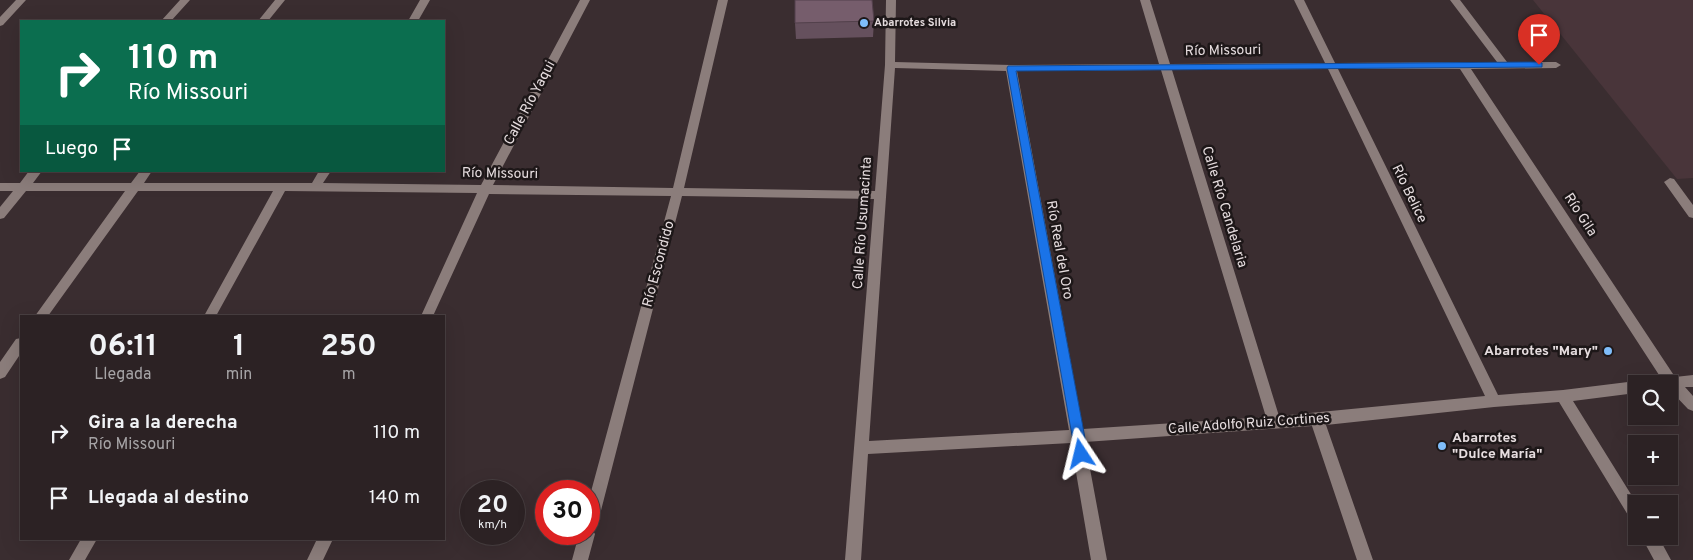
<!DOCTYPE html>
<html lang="es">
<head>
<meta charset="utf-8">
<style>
  body { margin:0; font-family:Overpass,sans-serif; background:#382f31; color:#f1f3f6; height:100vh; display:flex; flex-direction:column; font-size:19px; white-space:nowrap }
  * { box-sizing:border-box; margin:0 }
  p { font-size:16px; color:#a6a4a6 }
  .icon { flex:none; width:28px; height:28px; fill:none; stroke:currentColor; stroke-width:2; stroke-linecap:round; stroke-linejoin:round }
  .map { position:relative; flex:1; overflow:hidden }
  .side { position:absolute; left:20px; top:315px; width:425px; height:225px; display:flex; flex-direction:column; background:#2c2224; border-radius:0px; box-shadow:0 5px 20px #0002,0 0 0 1px #483f41 }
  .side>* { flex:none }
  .banner { position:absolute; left:20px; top:20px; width:425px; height:152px; border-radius:0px; box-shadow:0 5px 20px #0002,0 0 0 1px #483f41; background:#0b6e4f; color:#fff; overflow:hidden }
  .controls { position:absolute; left:1628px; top:375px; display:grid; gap:10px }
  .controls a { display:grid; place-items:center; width:50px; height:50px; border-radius:0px; background:#2c2224; box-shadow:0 5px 20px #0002,0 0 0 1px #483f41; font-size:25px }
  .speed { position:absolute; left:460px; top:480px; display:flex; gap:10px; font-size:25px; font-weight:700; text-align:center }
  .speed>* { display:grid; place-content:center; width:65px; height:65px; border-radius:50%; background:#2c2224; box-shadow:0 5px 20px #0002,0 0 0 1px #483f41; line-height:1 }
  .speed small { font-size:12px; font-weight:400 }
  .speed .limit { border:8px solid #d22; background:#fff; color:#111 }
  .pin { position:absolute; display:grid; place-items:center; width:42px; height:42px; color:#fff; margin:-51px -21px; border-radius:50% 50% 50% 0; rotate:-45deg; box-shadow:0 0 5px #0007 }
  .pin .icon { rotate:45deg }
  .me { position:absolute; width:55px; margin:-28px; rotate:350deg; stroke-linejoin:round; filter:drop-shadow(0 0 4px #0008) }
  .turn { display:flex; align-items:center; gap:18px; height:105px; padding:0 25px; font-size:22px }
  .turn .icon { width:65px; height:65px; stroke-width:2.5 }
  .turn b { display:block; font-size:35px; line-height:42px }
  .then { display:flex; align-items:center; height:48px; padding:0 25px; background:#0003; gap:10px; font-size:19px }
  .eta { display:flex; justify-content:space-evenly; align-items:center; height:85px; text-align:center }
  .eta b { font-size:30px; font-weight:700; line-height:35px }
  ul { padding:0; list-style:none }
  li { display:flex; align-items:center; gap:15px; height:65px; padding:0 25px }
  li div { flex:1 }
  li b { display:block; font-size:19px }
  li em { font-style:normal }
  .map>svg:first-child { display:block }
  .built { fill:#49353a }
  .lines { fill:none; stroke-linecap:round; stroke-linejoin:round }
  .minor { fill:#8b7d7b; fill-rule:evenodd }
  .wall { fill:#65505d }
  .building { fill:#765d6c; stroke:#53414c }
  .route { fill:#1a73e8; stroke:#114b97 }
  .poi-dot { fill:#7fbdfa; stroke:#1d1718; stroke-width:2 }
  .labels { text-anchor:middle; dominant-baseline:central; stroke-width:5; stroke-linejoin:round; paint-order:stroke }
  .far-poi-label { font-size:11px; font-weight:bold; fill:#e6dddf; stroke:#1d1718; text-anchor:start }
  .street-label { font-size:14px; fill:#e6dddf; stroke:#1d1718 }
  .poi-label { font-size:14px; font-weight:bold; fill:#e6dddf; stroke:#1d1718; text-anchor:end }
</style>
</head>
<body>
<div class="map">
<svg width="1693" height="560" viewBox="0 0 1693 560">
  <rect width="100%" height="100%" fill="#3a2d30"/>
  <path class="built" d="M1533 0H1693V178L1677 179Z"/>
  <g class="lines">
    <path class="minor" d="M16 0H26L3 25 0 26V17Z
      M180 0H190L171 21H161Z
      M275 0H285L268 21H258Z
      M420 0H430L418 21H408Z
      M580 0H590L493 185 673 188 718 0H728L684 188 875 191 885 65 886 0H896L895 62 1011 65 1159 64 1140 0H1150L1170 64 1325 63 1294 0H1304L1335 63 1497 62 1450 0H1460L1507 62H1556L1561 65 1556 68 1471 69 1675 377 1693 375V387H1685L1693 396V411L1688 409 1669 389V384H1651L1653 380 1661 378 1460 69H1338L1498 395 1563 390 1636 381 1641 383 1636 384V393L1573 401 1637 504 1636 522 1631 520 1559 402 1494 407 1326 425 1373 560H1357L1312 426 1085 442 1107 560H1091L1071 443 868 454 861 560H845L874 199 682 196 597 526 593 531 595 534 588 560H572L579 534H589V499L671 196 489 194 433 316H421L477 193 285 191 216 316H204L273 191H138L48 316H35L125 191H26L4 218 0 219V207L13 191H0V183H20L29 171H42L33 183H131L140 171H152L144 183H312L319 171H331L323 183 481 185ZM895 68 1006 71 1069 430 869 441ZM1328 69 1485 396 1279 416 1172 70ZM1161 70 1266 417 1083 429 1017 71Z
      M1670 178 1674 179 1693 205V218L1689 217 1664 182Z
      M21 338V353L5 377 0 379V362L16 339Z
      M1641 536H1658L1671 560H1654Z
      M81 539H97L85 560H69Z
      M317 539H333L323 560H307Z"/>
  </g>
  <path class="wall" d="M874 21 873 37 796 39 795 23Z"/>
  <path class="building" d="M795 0H872L874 21 795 23Z"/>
  <path class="route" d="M1539 62 1542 63V67L1016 71 1088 454 1086 458 1081 460 1076 458 1007 68 1008 66Z"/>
  <g class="poi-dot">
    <circle cx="864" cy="23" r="5"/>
    <circle cx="1608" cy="351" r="5"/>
    <circle cx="1442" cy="446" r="5"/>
  </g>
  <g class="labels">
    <g class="far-poi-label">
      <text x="874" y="23">Abarrotes Silvia</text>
    </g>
    <g class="street-label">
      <text transform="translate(1223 51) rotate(-1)">Río Missouri</text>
      <text transform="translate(530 103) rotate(-62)">Calle Río Yaqui</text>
      <text transform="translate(500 174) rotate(1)">Río Missouri</text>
      <text transform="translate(1409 194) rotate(64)">Río Belice</text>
      <text transform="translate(1224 207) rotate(73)">Calle Río Candelaria</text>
      <text transform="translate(1580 215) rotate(57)">Río Gila</text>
      <text transform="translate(863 223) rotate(-86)">Calle Río Usumacinta</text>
      <text transform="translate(1059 250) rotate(80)">Río Real del Oro</text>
      <text transform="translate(659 264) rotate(-75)">Río Escondido</text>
      <text transform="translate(1249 424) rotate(-4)">Calle Adolfo Ruiz Cortines</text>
    </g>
    <g class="poi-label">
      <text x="1598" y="351">Abarrotes "Mary"</text>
      <text x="1452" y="438" text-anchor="start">Abarrotes<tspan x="1452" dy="16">"Dulce María"</tspan></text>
    </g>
  </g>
</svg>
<div class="controls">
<a><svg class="icon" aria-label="search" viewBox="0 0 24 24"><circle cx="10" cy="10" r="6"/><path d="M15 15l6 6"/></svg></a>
<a>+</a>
<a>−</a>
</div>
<div class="speed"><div>20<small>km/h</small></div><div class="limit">30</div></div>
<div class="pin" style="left:1539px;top:65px;background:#d93025"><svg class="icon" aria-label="arrive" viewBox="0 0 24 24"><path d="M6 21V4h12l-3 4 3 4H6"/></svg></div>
<svg class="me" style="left:1081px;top:454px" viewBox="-20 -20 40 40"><path d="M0-17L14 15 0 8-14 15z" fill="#1a73e8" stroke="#fff" stroke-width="4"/></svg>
<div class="banner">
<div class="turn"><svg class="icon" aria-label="right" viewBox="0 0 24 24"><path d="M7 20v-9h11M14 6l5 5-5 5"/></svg><div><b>110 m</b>Río Missouri</div></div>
<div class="then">Luego<svg class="icon" aria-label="arrive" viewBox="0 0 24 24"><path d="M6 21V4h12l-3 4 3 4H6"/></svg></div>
</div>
<section class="side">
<div class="eta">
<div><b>06:11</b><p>Llegada</p></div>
<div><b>1</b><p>min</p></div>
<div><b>250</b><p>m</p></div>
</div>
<ul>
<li><svg class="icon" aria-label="right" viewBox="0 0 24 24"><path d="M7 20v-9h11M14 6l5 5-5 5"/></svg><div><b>Gira a la derecha</b><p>Río Missouri</p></div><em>110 m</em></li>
<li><svg class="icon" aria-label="arrive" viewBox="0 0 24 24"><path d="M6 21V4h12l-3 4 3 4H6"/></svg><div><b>Llegada al destino</b></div><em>140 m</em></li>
</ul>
</section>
</div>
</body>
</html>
